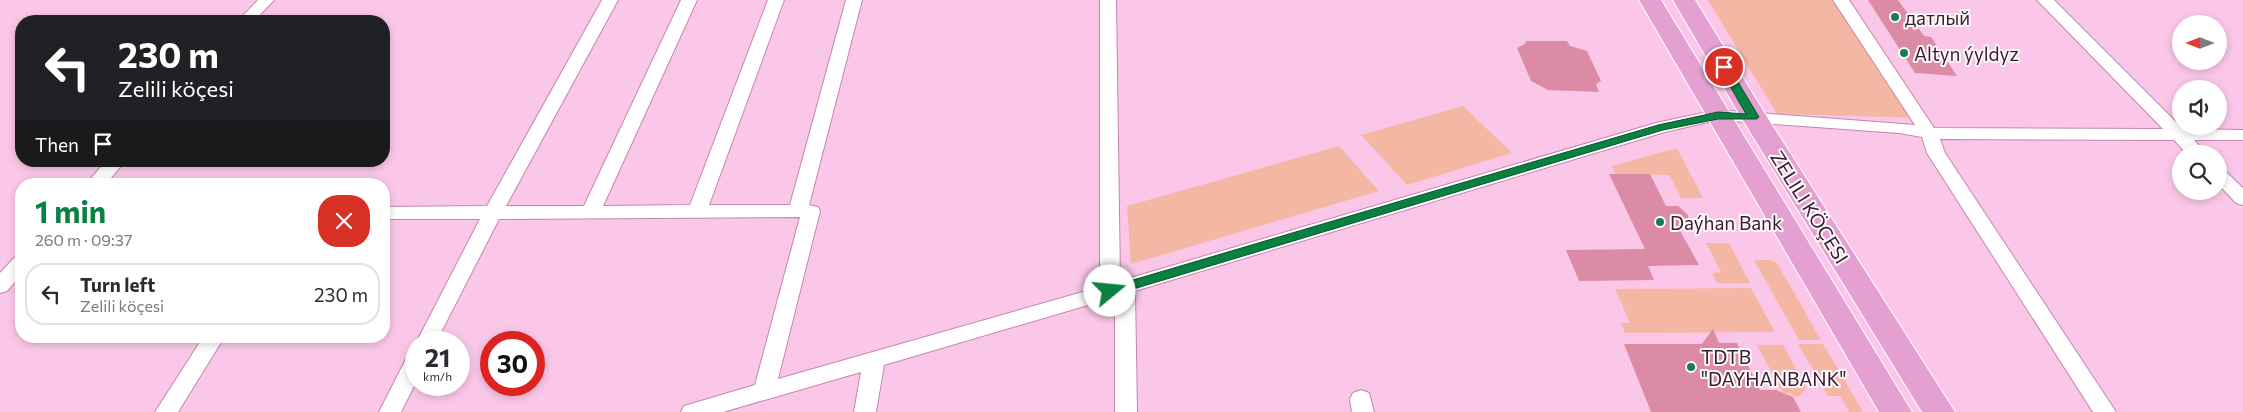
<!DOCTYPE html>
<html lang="en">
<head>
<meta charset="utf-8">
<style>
  body { margin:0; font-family:Commissioner,sans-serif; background:#f7f7f7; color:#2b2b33; height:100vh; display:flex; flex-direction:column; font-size:19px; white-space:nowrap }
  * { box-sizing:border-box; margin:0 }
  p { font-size:16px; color:#7c7c81 }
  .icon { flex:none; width:28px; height:28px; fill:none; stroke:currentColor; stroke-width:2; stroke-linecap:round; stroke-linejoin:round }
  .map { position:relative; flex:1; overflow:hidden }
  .sheet { position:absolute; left:15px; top:178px; width:375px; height:165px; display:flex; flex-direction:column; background:#fff; border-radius:20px; box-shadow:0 2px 8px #0003 }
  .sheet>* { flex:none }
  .banner { position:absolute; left:15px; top:15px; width:375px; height:152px; border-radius:20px; box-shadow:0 2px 8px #0003; background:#202124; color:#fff; overflow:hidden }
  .needle { width:32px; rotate:270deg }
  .tools { position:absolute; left:2172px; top:15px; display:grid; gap:10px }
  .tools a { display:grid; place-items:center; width:55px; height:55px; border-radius:50%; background:#fff; box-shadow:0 2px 8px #0003; font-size:25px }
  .speed { position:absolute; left:405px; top:331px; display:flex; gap:10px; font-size:25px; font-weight:700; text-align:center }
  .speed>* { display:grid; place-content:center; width:65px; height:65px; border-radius:50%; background:#fff; box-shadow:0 2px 8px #0003; line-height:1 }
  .speed small { font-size:12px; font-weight:400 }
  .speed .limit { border:8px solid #d22; background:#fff; color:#111 }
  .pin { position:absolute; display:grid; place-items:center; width:42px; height:42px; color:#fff; margin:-21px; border:2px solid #fff; border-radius:50%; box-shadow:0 1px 5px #0007 }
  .me { position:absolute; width:55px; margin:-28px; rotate:73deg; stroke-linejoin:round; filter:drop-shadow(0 0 4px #0008) }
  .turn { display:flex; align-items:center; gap:18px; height:105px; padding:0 20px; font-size:22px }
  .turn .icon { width:65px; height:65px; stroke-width:2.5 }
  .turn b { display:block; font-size:35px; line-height:42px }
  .then { display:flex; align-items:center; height:48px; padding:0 20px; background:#0003; gap:10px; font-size:19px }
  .round { display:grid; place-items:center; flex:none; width:52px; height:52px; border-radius:20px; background:#f7f7f7 }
  .overview { display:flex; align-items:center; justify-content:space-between; height:85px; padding:0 20px }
  h1 { font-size:30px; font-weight:700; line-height:38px; color:#0b8043 }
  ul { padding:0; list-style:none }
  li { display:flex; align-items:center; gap:15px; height:62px; margin:0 10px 8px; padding:0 10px; border:2px solid #e1e1e2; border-radius:20px }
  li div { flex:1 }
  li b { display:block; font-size:19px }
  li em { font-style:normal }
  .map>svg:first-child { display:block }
  .green { fill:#f3b7a3 }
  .building { fill:#db8ba4 }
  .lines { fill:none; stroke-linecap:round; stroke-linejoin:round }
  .minor-casing { stroke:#c386af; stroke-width:2 }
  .primary-casing { stroke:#fff; stroke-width:2 }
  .minor { fill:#fff; fill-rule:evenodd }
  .primary { fill:#e3a0d0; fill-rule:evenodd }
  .route { fill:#0b8043; stroke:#07532c }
  .poi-dot { fill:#1a7a51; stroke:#fff8fc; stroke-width:2 }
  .labels { text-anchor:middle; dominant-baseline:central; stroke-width:4; stroke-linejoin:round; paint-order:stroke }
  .poi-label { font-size:19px; fill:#351d2d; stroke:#fff8fc; text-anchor:start }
  .street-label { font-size:19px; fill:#351d2d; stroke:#fff8fc }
</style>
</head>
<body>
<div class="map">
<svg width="2243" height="412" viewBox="0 0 2243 412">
  <rect width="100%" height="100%" fill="#fbc7e9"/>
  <path class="green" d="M1708 0H1840L1922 118 1777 114Z
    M1463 106 1512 153 1407 185 1361 135Z
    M1339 146 1379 191 1131 264 1127 206Z
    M1677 148 1703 198H1681L1669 175 1615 174 1612 166Z
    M1706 243H1729L1750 283H1717L1712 273 1721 272Z
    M1754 260H1770L1777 263 1821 340H1799Z
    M1751 288 1775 332 1625 333 1621 323H1630L1615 289Z
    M1798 344H1823L1863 412H1849L1840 396H1828Z
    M1757 345H1783L1806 387 1801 395 1795 397 1791 393H1783Z"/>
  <path class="building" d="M1868 0H1898L1924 36 1931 37 1957 76 1915 73Z
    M1526 41H1567L1570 46 1587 51 1601 81 1596 84 1599 92 1548 90 1531 81 1517 48 1525 44Z
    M1609 174H1650L1666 206H1678L1688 215 1689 228 1679 229 1699 265 1648 266 1654 280 1579 281 1566 250 1645 249Z
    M1713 329 1719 343H1737L1760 390H1776L1793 397 1801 412H1651L1624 344H1702Z"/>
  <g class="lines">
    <defs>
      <path id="minor" d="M258 0H274L254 21H238Z
        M602 0H618L506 206H584L681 0H697L603 206 690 205 768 0H784L709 205H790L846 0H862L809 205 818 207 820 211 778 379 1100 287V0H1116L1120 281 1656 123 1717 110 1915 125 1833 0H1849L1934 128 2163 129 2037 0H2054L2183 129 2243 130V140H2194L2207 154H2187L2174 140 1940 139 1945 153 2116 412H2093L1927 153 1922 137 1899 133 1717 120 1665 132 1135 291 1137 412H1115V297L884 365 876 412H854L861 372 723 412H681L684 406 755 385 800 217 499 219 436 342 416 343 480 219H384V207L487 206Z
        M106 161H125L106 184H86Z
        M2219 169 2225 171 2243 188V205L2236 203 2219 185Z
        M21 256V275L7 291 0 293V273L14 258Z
        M204 336H225L178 412H155Z
        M416 353V382L401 412H379L408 355Z
        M1361 390 1369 393 1374 412H1352L1350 399 1353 393Z"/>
      <path id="primary" d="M1639 0H1661L1912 412H1879Z
        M1673 0H1695L1767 117 1955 412H1922L1741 117Z"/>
    </defs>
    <use href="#minor" class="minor-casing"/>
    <use href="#primary" class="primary-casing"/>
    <use href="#minor" class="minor"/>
    <use href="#primary" class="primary"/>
  </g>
  <path class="route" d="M1724 64 1729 67 1759 117 1757 119H1718L1663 130 1110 296 1104 291 1106 288 1658 125 1718 112 1746 114 1719 67Z"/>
  <g class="poi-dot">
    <circle cx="1895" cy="17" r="5"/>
    <circle cx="1904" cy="53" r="5"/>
    <circle cx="1660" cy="222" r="5"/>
    <circle cx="1691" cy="367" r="5"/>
  </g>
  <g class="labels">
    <g class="poi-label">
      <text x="1905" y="17">датлый</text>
      <text x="1914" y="53">Altyn ýyldyz</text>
      <text x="1670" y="222">Daýhan Bank</text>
      <text x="1701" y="356">TDTB<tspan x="1701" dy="22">"DAYHANBANK"</tspan></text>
    </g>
    <g class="street-label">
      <text transform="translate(1810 207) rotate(58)">ZELILI KÖÇESI</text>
    </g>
  </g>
</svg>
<div class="tools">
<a><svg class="needle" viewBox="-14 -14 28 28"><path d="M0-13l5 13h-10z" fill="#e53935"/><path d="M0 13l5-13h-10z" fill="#7c7c81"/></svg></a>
<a><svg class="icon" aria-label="sound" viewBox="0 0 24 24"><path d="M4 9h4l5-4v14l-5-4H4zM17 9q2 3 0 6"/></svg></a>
<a><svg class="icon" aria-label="search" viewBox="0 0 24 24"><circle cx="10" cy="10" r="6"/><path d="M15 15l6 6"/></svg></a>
</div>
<div class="speed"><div>21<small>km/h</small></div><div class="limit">30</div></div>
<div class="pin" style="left:1724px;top:67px;background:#d93025"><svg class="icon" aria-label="arrive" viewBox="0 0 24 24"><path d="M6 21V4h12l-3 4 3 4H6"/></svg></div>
<svg class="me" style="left:1110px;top:291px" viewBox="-20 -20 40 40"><circle r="19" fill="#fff"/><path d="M0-13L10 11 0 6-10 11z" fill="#0b8043"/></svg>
<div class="banner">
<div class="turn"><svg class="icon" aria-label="left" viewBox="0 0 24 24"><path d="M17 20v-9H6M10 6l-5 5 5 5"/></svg><div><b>230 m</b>Zelili köçesi</div></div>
<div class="then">Then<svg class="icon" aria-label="arrive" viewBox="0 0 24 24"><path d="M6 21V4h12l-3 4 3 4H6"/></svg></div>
</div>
<section class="sheet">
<div class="overview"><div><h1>1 min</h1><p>260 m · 09:37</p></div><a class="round" style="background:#d93025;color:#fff"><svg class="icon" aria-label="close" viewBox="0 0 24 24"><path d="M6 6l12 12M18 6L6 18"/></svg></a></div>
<ul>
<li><svg class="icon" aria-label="left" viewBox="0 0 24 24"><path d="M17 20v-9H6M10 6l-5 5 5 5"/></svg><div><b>Turn left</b><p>Zelili köçesi</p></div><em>230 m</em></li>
</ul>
</section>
</div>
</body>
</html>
